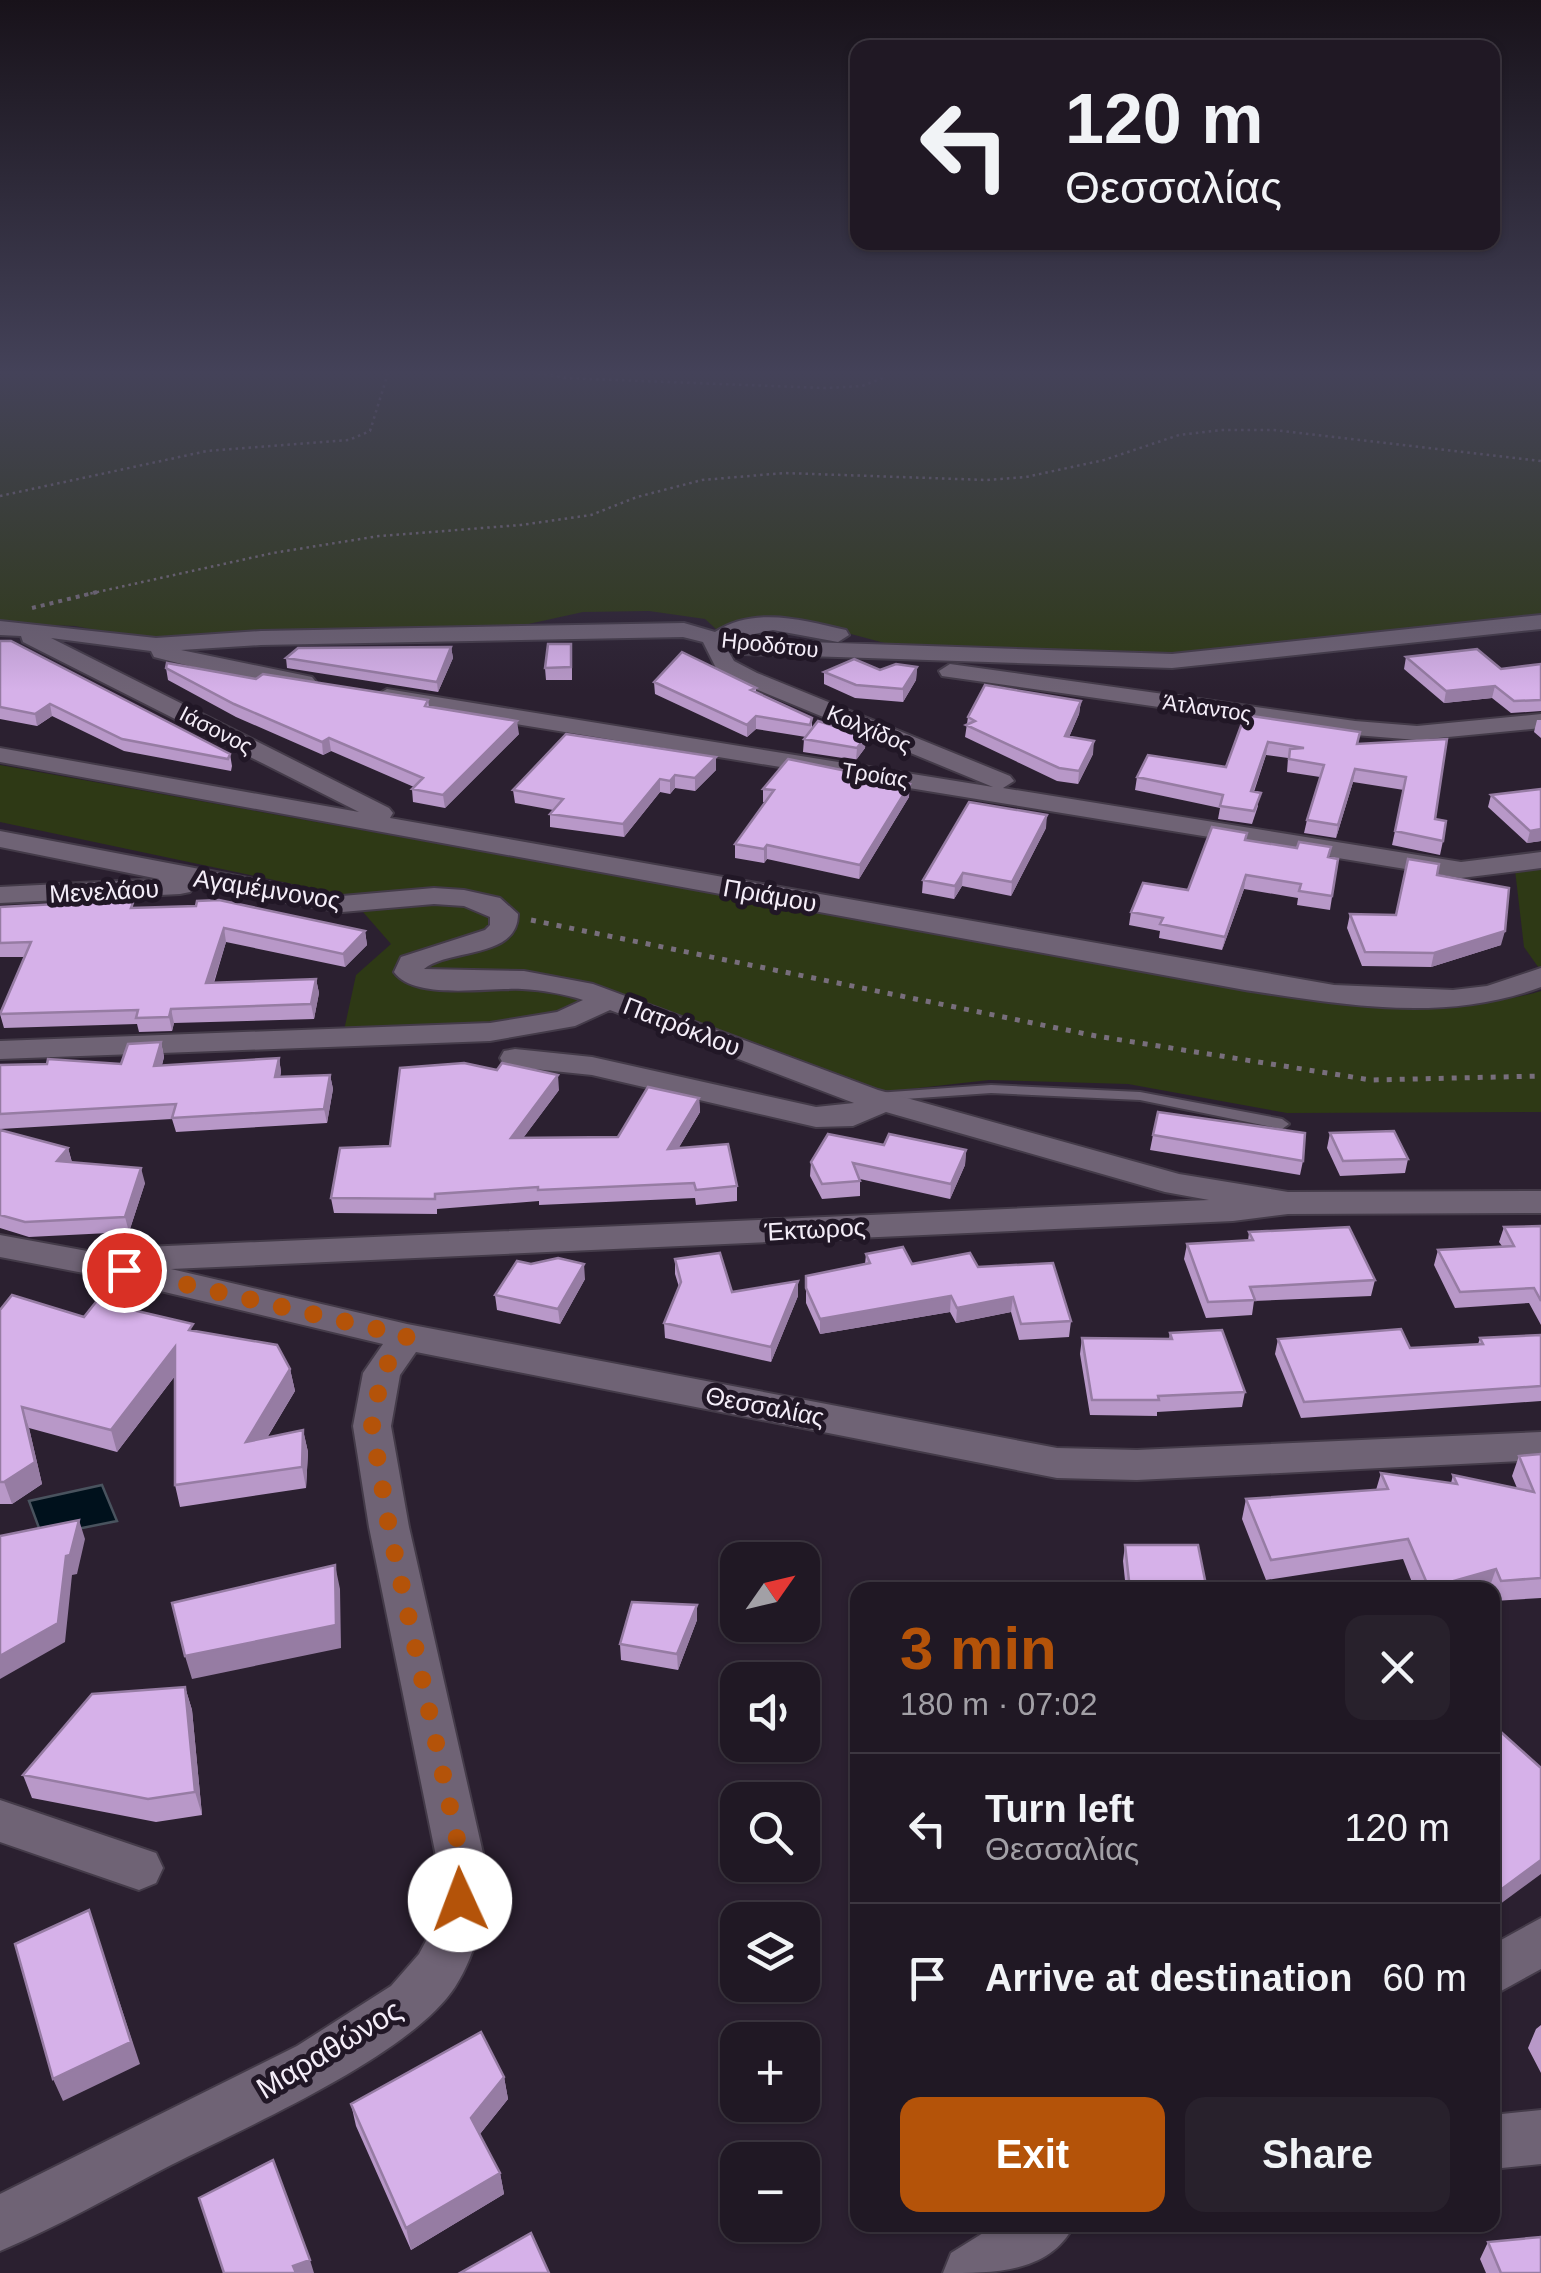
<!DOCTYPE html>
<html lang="en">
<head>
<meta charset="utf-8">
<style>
  body { margin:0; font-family:Helvetica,sans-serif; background:#28212c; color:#f1f3f6; height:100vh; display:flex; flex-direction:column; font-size:38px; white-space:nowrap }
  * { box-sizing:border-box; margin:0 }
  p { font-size:32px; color:#a2a0a6 }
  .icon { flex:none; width:55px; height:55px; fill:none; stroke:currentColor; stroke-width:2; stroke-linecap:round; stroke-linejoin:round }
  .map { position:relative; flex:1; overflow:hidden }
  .details { position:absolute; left:850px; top:1582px; width:650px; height:650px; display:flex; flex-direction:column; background:#201824; border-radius:20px; box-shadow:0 2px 8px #0004,0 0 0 2px #3d3741 }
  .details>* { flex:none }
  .hud { position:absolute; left:850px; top:40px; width:650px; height:210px; border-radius:20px; box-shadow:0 2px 8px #0004,0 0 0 2px #3d3741; background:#201824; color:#f1f3f6; overflow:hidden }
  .needle { width:65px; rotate:56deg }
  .tools { position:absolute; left:720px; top:1542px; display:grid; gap:20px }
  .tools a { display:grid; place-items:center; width:100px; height:100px; border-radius:20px; background:#201824; box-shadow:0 2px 8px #0004,0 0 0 2px #3d3741; font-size:50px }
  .pin { position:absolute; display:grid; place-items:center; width:85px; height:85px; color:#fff; margin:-42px; border:5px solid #fff; border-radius:50%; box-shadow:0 2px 10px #0007 }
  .me { position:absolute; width:110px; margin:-55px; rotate:358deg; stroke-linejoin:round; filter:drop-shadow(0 0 8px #0008) }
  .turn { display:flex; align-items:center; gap:35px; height:210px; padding:0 50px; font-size:45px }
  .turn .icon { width:130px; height:130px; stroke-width:2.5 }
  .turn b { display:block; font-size:70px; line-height:85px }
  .round { display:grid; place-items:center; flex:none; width:105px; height:105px; border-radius:20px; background:#28212c }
  .headline { display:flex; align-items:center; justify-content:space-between; height:170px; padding:0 50px }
  h1 { font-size:60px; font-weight:700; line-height:75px; color:#b45309 }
  .action { display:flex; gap:20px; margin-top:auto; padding:20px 50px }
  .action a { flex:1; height:115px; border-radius:20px; background:#b45309; color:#fff; font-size:40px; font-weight:700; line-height:115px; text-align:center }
  .action a+a { background:#28212c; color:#f1f3f6 }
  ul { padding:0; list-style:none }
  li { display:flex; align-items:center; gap:30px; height:150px; padding:0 50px; border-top:2px solid #3d3741 }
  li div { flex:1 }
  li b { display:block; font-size:38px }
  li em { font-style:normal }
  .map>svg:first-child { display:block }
  .green { fill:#2e3915 }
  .water { fill:#00111c; stroke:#49535e; stroke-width:2.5 }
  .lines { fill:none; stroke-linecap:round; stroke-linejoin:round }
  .service-casing { stroke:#443b49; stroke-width:4 }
  .minor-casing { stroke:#443b49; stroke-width:4 }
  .path-far2 { stroke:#786e7c; stroke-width:2.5; stroke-dasharray:2.5 4; stroke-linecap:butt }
  .path-far1 { stroke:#786e7c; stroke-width:4; stroke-dasharray:4 5; stroke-linecap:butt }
  .path { stroke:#786e7c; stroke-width:5; stroke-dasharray:5 8; stroke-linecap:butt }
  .service { fill:#6f6375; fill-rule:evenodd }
  .minor { fill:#6f6375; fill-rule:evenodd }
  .wall { fill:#b898c8 }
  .shaded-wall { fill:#967ca3 }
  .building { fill:#d6b1e9; stroke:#967ca3; stroke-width:2.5 }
  .route { stroke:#b45309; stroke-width:18; stroke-dasharray:0 32.4 }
  .labels { text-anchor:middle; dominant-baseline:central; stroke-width:10; stroke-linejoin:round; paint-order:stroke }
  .far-street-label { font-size:22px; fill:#f4edf8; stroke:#211726 }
  .street-label { font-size:25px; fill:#f4edf8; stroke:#211726 }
  .near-street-label { font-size:30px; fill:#f4edf8; stroke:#211726 }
</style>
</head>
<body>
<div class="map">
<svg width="1541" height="2273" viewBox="0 0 1541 2273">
  <rect width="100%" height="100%" fill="#2b2030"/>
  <path class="green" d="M0 373H1541V617L1163 660 896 646 802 621 716 629 705 619 649 611 583 612 501 630 147 640 75 626 0 623Z
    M0 765 1274 994C1364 1003 1453 1017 1541 991V1112L1287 1113 1128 1084 989 1080 883 1092 602 990C546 1036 416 1030 343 1035L356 975 391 944 349 896 0 822Z
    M1541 867V971L1524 947 1515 870Z"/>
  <path class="water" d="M102 1485 117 1521 42 1536 29 1501Z"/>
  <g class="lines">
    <defs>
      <path id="service" d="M991 1085 1140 1092 1282 1119 1289 1124 1282 1129 1140 1100 991 1093 876 1101 869 1097 876 1093Z"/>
      <path id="minor" d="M1541 615V629L1172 668 743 654 727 649 734 661 757 673 1010 776 1014 781 1003 788 1461 862 1541 852V868L1461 878 387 703 375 696 387 689 993 787 741 683 717 670 703 642 683 637 261 645 181 650 312 677 316 682 304 689 233 677 154 657 151 651 51 638 389 808 393 813 390 818 1334 985 1453 990 1487 986 1541 968V987C1445 1023 1344 1005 1245 990L0 762V748L359 812 23 642 21 636 0 635V621L156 638 261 631 684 623 715 632C755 606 803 620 846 630L849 635 838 642 773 630 735 638 744 640 1172 654Z
        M950 664 1355 721 1417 726 1541 714V728L1417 740 1355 735 942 676 939 671Z
        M0 831 342 896 434 888 464 890 500 898 518 914C518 959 450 948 424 969L524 971 593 984 878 1090 1179 1174 1288 1192 1541 1191V1213L1288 1214 1233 1221 171 1269 407 1324 1057 1448 1137 1450 1541 1432V1460L1137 1480 1057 1478 416 1352 400 1375 391 1426 409 1527 487 1871C484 1913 478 1951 455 1987 411 2055 246 2127 171 2165 115 2194 59 2226 0 2251V2194L297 2046 391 1986 419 1954 434 1926 439 1871 369 1527 353 1426 363 1373 383 1344 89 1274 0 1257V1235L109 1255 123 1248 1209 1200 1165 1192 886 1112 853 1126 816 1127 592 1075 515 1067 504 1065 500 1058 504 1051 515 1049 592 1057 816 1107 854 1103 610 1010 575 1026 490 1041 0 1059V1041L490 1023 557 1012 583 1000C565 994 541 990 522 989 489 987 415 1001 394 972L401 957 485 930 490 925V917L464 906 434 904 342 912 194 886 190 892 180 894 0 903V887L159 879 0 847Z
        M0 1800 156 1853 163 1868 156 1883 139 1890 0 1842Z
        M1541 1918V1969L1492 1996V1945Z
        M1541 2110V2164L1492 2169V2115Z
        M996 2225H1074C1050 2273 994 2273 943 2273L951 2253Z"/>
    </defs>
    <use href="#service" class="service-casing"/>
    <use href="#minor" class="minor-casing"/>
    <path class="path-far2" d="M538 373 566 378 825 388 862 386 883 378V373
      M0 496 207 451 349 440 370 431 388 373
      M84 595 273 553 379 536 521 525 591 515 637 497 702 480 784 473 987 480 1026 477 1104 460 1179 435 1221 430H1274L1541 461"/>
    <path class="path-far1" d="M32 608 97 592"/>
    <path class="path" d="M531 920 1096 1036 1371 1080 1541 1076"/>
    <use href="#service" class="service"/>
    <use href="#minor" class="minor"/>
  </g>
  <path class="wall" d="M0 641 230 754 232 766 231 771 124 751 52 716 37 726 0 719Z
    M451 647 453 658 438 692 287 668 286 658Z
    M572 656V680H546L545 668Z
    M1406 657 1501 669 1541 664V711L1511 713 1492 698 1444 703 1404 669Z
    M917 667 916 680 903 702 855 698 824 684V672Z
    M166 668 428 700 429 707 519 734 445 808 413 802 412 789 414 787 331 751 323 755 236 717 168 680Z
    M654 682 756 688V692L812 718V729L866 736 865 748 856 760 803 752 804 739 806 737 756 729 747 737 655 694Z
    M1081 701 1079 714 1069 737 1093 754 1078 784 1057 781 965 737 968 717Z
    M1245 715 1357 744 1447 739 1435 819 1443 841 1440 855 1392 845 1404 790 1353 782 1336 838 1304 833 1307 820 1320 777 1287 772 1288 758 1266 755 1254 792 1258 806 1252 824 1218 819 1220 808 1135 790 1137 777 1226 767Z
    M1537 720H1541V738L1534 732Z
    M716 757V770L695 791 675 788 670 794 660 792 624 837 550 827V814L553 810 515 803 513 790Z
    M763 789 909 797 859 879 767 859 764 863 735 858V844L766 802H763Z
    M1491 795 1541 841 1527 843 1488 807Z
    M1046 828 1011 896 962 886 954 899 922 893 923 880Z
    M1246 840 1297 848 1331 847 1329 857 1338 859 1330 910 1297 905 1298 898 1244 889 1222 950 1159 938 1160 931 1129 925 1131 912 1188 890Z
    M1437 875 1501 945 1431 967 1362 966 1347 928 1350 914 1396 915Z
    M0 907 135 908 365 931 367 945 345 967 226 942 214 983 316 979 319 993 314 1019 174 1023 172 1031 139 1032 137 1024 4 1028 0 1014 25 957H0Z
    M161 1042 164 1057 162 1065 279 1058 281 1072 280 1077 330 1075 333 1089 327 1123 176 1132 172 1119 0 1129V1065L121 1064Z
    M559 1090 523 1138 618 1137 699 1098 700 1112 678 1149 737 1186V1201L696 1205 695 1198 539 1205V1201L437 1209V1214L334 1213 331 1198 390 1146Z
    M0 1130 68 1148 72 1162 145 1183 129 1232 29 1237 0 1228Z
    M1330 1133 1408 1159 1405 1173 1340 1176 1327 1148Z
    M1153 1135 1303 1161 1300 1175 1150 1150Z
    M884 1145 966 1150 965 1165 950 1199 860 1179V1196L822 1199 810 1176 811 1162Z
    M1541 1226V1325L1529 1303 1455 1308 1434 1265 1438 1250 1502 1246 1499 1242 1504 1227Z
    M1249 1232 1375 1280 1371 1296 1254 1301 1252 1315 1206 1318 1184 1259 1187 1244 1248 1241Z
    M866 1254 912 1264 978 1267 1071 1321 1069 1337 1019 1340 1011 1312 956 1323 950 1312 820 1334 806 1303V1276L865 1264Z
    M675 1259 732 1292 798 1281V1296L771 1362 665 1338 664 1323 679 1287 675 1274Z
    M531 1264 585 1279 560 1324 497 1310 495 1295Z
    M0 1310 84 1317 137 1311 195 1331 290 1369 295 1391 267 1438 303 1430 308 1452 306 1488 180 1507 175 1485V1376L117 1452 29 1428 42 1484 12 1504H0Z
    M1170 1333 1245 1392 1242 1407 1157 1412V1416L1090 1415 1080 1354 1082 1338 1169 1339Z
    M1541 1335V1401L1301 1418 1275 1354 1278 1339 1410 1348 1478 1344 1480 1338Z
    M1541 1454V1598L1494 1601 1492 1590 1489 1589 1415 1590 1403 1559 1266 1580 1242 1519 1246 1499 1376 1490 1381 1473 1451 1483 1453 1475 1517 1488 1512 1476 1519 1456Z
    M1125 1545 1207 1590H1126L1123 1561Z
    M697 1605V1620L678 1670 621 1660 620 1644Z
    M185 1687 192 1710 202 1815 156 1822 32 1798 23 1775Z
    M1541 2025V2073L1528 2048 1536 2029Z
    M504 2077 508 2099 480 2134 500 2173 504 2194 411 2250 356 2126 351 2104Z
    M1488 2242 1541 2273H1486L1480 2259Z"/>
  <path class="shaded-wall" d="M451 647 453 658 438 692 437 682Z
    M917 667 916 680 903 702V689Z
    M1495 686 1492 698 1444 703 1446 691Z
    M1081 701 1079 714 1064 749 1065 736Z
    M50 704 52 716 37 726 35 714Z
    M756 716V729L747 737V725Z
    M517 721 519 734 445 808 443 795Z
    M866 736 865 748 856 760 857 748Z
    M329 738 331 751 323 755 322 742Z
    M1094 741 1093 754 1078 784 1079 771Z
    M1268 742 1266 755 1249 804 1251 791Z
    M716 757V770L695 791V778Z
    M1355 769 1353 782 1336 838 1338 825Z
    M675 775V788L670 794V781Z
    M660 779V792L624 837 623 824Z
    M910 784 909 797 859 879 860 865Z
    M1047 815 1046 828 1011 896 1012 882Z
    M1541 829V841L1527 843 1530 831Z
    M767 845V859L764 863V849Z
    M963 873 962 886 954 899 955 886Z
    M1246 875 1244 889 1222 950 1225 937Z
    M224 928 226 942 209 997 206 983Z
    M365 931 367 945 345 967 343 954Z
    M1505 931 1501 945 1431 967 1434 953Z
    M316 979 319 993 314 1019 311 1004Z
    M171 1009 174 1023 172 1031 169 1017Z
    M161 1042 164 1057 158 1080 154 1066Z
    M279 1058 281 1072 277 1092 275 1077Z
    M330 1075 333 1089 327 1123 324 1109Z
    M558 1075 559 1090 512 1153 511 1138Z
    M699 1098 700 1112 669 1164 668 1149Z
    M68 1148 72 1163 57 1161Z
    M966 1150 965 1165 950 1199 951 1184Z
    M141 1168 145 1183 129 1232 125 1217Z
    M584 1264 585 1279 560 1324 558 1309Z
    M798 1281V1296L771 1362V1347Z
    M951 1296 950 1312 820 1334V1319Z
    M1013 1297 1011 1312 956 1323 957 1308Z
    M133 1298 139 1319 124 1308Z
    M175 1347 181 1368 117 1452 111 1430Z
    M290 1369 295 1391 251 1464 246 1442Z
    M22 1407 29 1428 42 1484 12 1504 4 1482Z
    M303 1430 308 1452 306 1488 302 1467Z
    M79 1520 85 1539 77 1574 72 1575 65 1642 0 1679V1656L66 1556Z
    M335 1565 340 1589 341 1648 192 1679 185 1656Z
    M1496 1569 1489 1589 1428 1590 1429 1588Z
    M697 1605V1620L678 1670 677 1654Z
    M185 1687 192 1710 202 1815 195 1792Z
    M1541 1860V1874L1492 1910V1900L1495 1894Z
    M89 1910 140 2064 63 2101 53 2079Z
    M504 2077 508 2099 475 2140 471 2118Z
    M500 2173 504 2194 411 2250 406 2228Z
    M310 2260 314 2273H296L293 2266Z"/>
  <path class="building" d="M0 641H11L230 754 228 759 122 739 50 704 35 714 0 707Z
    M548 644H571V667L545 668Z
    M451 647 437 682 286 658 298 648Z
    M1477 649 1501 669 1541 664V700L1514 701 1495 686 1446 691 1406 657Z
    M682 652 756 688 751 690 812 718 810 725 756 716 747 725 654 682Z
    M854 659 880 670 896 664 917 667 903 689 856 685 824 672Z
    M167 663 256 679 263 674 428 700 425 706 517 721 443 795 412 789 423 778 329 738 322 742 234 704 166 668Z
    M985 685 1081 701 1065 736 1094 741 1079 771 1059 768 966 725 975 721 968 717Z
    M1245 715 1360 732 1357 744 1447 739 1435 819 1446 821 1443 841 1395 831 1406 777 1355 769 1338 825 1307 820 1324 765 1289 759 1290 749 1304 748 1268 742 1251 791 1261 793 1254 811 1220 806 1223 795 1137 777 1148 755 1226 767Z
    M818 721 866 736 857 748 804 739Z
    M566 734 716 757 695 778 675 775 670 781 660 779 623 824 550 814 563 799 513 790Z
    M788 759 910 784 860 865 767 845 764 849 735 844 774 790 763 789Z
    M1541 789V829L1530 831 1491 795Z
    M969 802 1047 815 1012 882 963 873 955 886 923 880Z
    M1212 827 1247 833 1245 840 1297 848 1299 842 1331 847 1328 857 1338 859 1332 896 1299 891 1301 884 1246 875 1225 937 1160 924 1163 918 1131 912 1143 883 1188 890Z
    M1408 859 1439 864 1437 875 1509 888 1505 931 1434 953 1365 952 1350 914 1396 915Z
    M134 900 131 908 196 906 197 901 219 900 365 931 343 954 224 928 206 983 316 979 311 1004 171 1009 169 1017 136 1018 138 1010 0 1014 31 942 0 943V907Z
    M161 1042 154 1066 279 1058 275 1077 330 1075 324 1109 172 1118 176 1104 0 1114V1065L47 1064 48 1059 121 1064 128 1044Z
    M464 1063 497 1070 502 1063 558 1075 511 1138 618 1137 648 1087 699 1098 668 1149 728 1144 737 1186 696 1190 694 1183 538 1190V1187L435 1194V1199L331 1198 340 1148 390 1146 400 1068Z
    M1158 1112 1305 1133 1303 1161 1153 1135Z
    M0 1130 68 1148 57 1161 141 1168 125 1217 25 1222 0 1215Z
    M1394 1131 1408 1159 1343 1161 1330 1133Z
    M828 1134 884 1145 889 1134 966 1150 951 1184 853 1163 860 1181 822 1184 811 1162Z
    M1541 1226V1301L1534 1288 1460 1292 1438 1250 1514 1246 1504 1227Z
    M1349 1227 1375 1280 1250 1287 1255 1300 1208 1302 1187 1244 1253 1240 1249 1232Z
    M903 1247 912 1264 970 1253 978 1267 1053 1263 1071 1321 1021 1324 1013 1297 957 1308 951 1296 820 1319 806 1288V1276L870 1263 866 1254Z
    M720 1253 732 1292 798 1281 771 1347 664 1323 681 1282 675 1259Z
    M558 1258 584 1264 558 1309 495 1295 517 1261 531 1264Z
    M103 1293 133 1298 124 1308 193 1324 189 1330 277 1345 290 1369 246 1442 303 1430 302 1467 175 1485V1347L111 1430 22 1407 35 1462 4 1482H0V1310L12 1295 84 1317Z
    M1401 1329 1410 1348 1483 1344 1480 1338 1541 1335V1386L1304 1402 1278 1339Z
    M1222 1330 1245 1392 1158 1396 1159 1400H1092L1082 1338 1172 1339 1170 1333Z
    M1541 1454V1578L1501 1581 1496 1569 1429 1588 1408 1539 1271 1560 1246 1499 1388 1489 1381 1473 1457 1484 1453 1475 1534 1492 1519 1456Z
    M79 1520 70 1555 66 1556 58 1623 0 1656V1536Z
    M1125 1545H1198L1207 1590H1130Z
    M335 1565 336 1625 185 1656 172 1603Z
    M632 1602 697 1605 677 1654 620 1644Z
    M185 1687 195 1792 148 1799 23 1775 92 1694Z
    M1492 1724 1541 1768V1860L1495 1894 1492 1891Z
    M89 1910 131 2042 53 2079 15 1944Z
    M481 2032 504 2077 471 2118 500 2173 406 2228 351 2104Z
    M273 2160 310 2260 293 2266 296 2273H224L199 2198Z
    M531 2233 549 2273H460Z
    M1541 2237V2273H1501L1488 2242Z"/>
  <linearGradient id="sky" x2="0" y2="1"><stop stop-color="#18121a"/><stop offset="0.54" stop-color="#444259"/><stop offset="1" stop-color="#444259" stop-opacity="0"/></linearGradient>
  <rect width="1541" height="691" fill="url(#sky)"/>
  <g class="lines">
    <path class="route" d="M124 1270 407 1336 382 1372 372 1426 389 1527 457 1839 462 1871 460 1900"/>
  </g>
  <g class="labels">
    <g class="far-street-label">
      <text transform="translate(770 645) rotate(6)">Ηροδότου</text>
      <text transform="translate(1207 708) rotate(8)">Άτλαντος</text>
      <text transform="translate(869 729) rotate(23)">Κολχίδος</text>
      <text transform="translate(216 730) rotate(27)">Ιάσονος</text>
      <text transform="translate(875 775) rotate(9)">Τροίας</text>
    </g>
    <g class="street-label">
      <text transform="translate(267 889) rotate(9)">Αγαμέμνονος</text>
      <text transform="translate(104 891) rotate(-3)">Μενελάου</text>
      <text transform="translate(770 895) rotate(10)">Πριάμου</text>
      <text transform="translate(682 1026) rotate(21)">Πατρόκλου</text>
      <text transform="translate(815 1229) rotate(-3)">Έκτωρος</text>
      <text transform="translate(765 1406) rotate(11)">Θεσσαλίας</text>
    </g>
    <g class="near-street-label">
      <text transform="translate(329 2049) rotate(-31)">Μαραθώνος</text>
    </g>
  </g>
</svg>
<div class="tools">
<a><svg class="needle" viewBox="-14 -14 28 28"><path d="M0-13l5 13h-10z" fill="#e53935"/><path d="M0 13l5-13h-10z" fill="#a2a0a6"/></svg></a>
<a><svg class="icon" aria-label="sound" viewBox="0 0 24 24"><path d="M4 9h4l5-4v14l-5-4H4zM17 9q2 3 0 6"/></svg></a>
<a><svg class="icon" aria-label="search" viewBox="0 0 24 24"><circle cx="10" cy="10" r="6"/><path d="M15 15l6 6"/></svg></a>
<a><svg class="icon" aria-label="layers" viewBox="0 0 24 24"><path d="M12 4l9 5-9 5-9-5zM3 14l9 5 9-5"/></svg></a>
<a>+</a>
<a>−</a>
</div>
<div class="pin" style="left:124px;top:1270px;background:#d93025"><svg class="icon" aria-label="arrive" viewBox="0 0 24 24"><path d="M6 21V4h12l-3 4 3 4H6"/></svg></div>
<svg class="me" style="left:460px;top:1900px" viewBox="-20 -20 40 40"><circle r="19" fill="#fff"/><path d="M0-13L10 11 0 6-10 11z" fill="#b45309"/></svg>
<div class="hud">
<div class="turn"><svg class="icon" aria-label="left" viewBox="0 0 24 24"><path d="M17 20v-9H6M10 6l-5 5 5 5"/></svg><div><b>120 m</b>Θεσσαλίας</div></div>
</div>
<section class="details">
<div class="headline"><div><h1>3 min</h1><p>180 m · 07:02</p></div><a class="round"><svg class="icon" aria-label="close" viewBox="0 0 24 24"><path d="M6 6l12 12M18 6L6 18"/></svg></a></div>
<ul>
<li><svg class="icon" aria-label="left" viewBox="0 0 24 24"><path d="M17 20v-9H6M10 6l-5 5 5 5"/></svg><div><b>Turn left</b><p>Θεσσαλίας</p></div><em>120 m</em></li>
<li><svg class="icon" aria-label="arrive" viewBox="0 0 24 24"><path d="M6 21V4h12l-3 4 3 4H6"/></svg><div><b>Arrive at destination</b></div><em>60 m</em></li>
</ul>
<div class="action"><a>Exit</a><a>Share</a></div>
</section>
</div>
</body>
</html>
